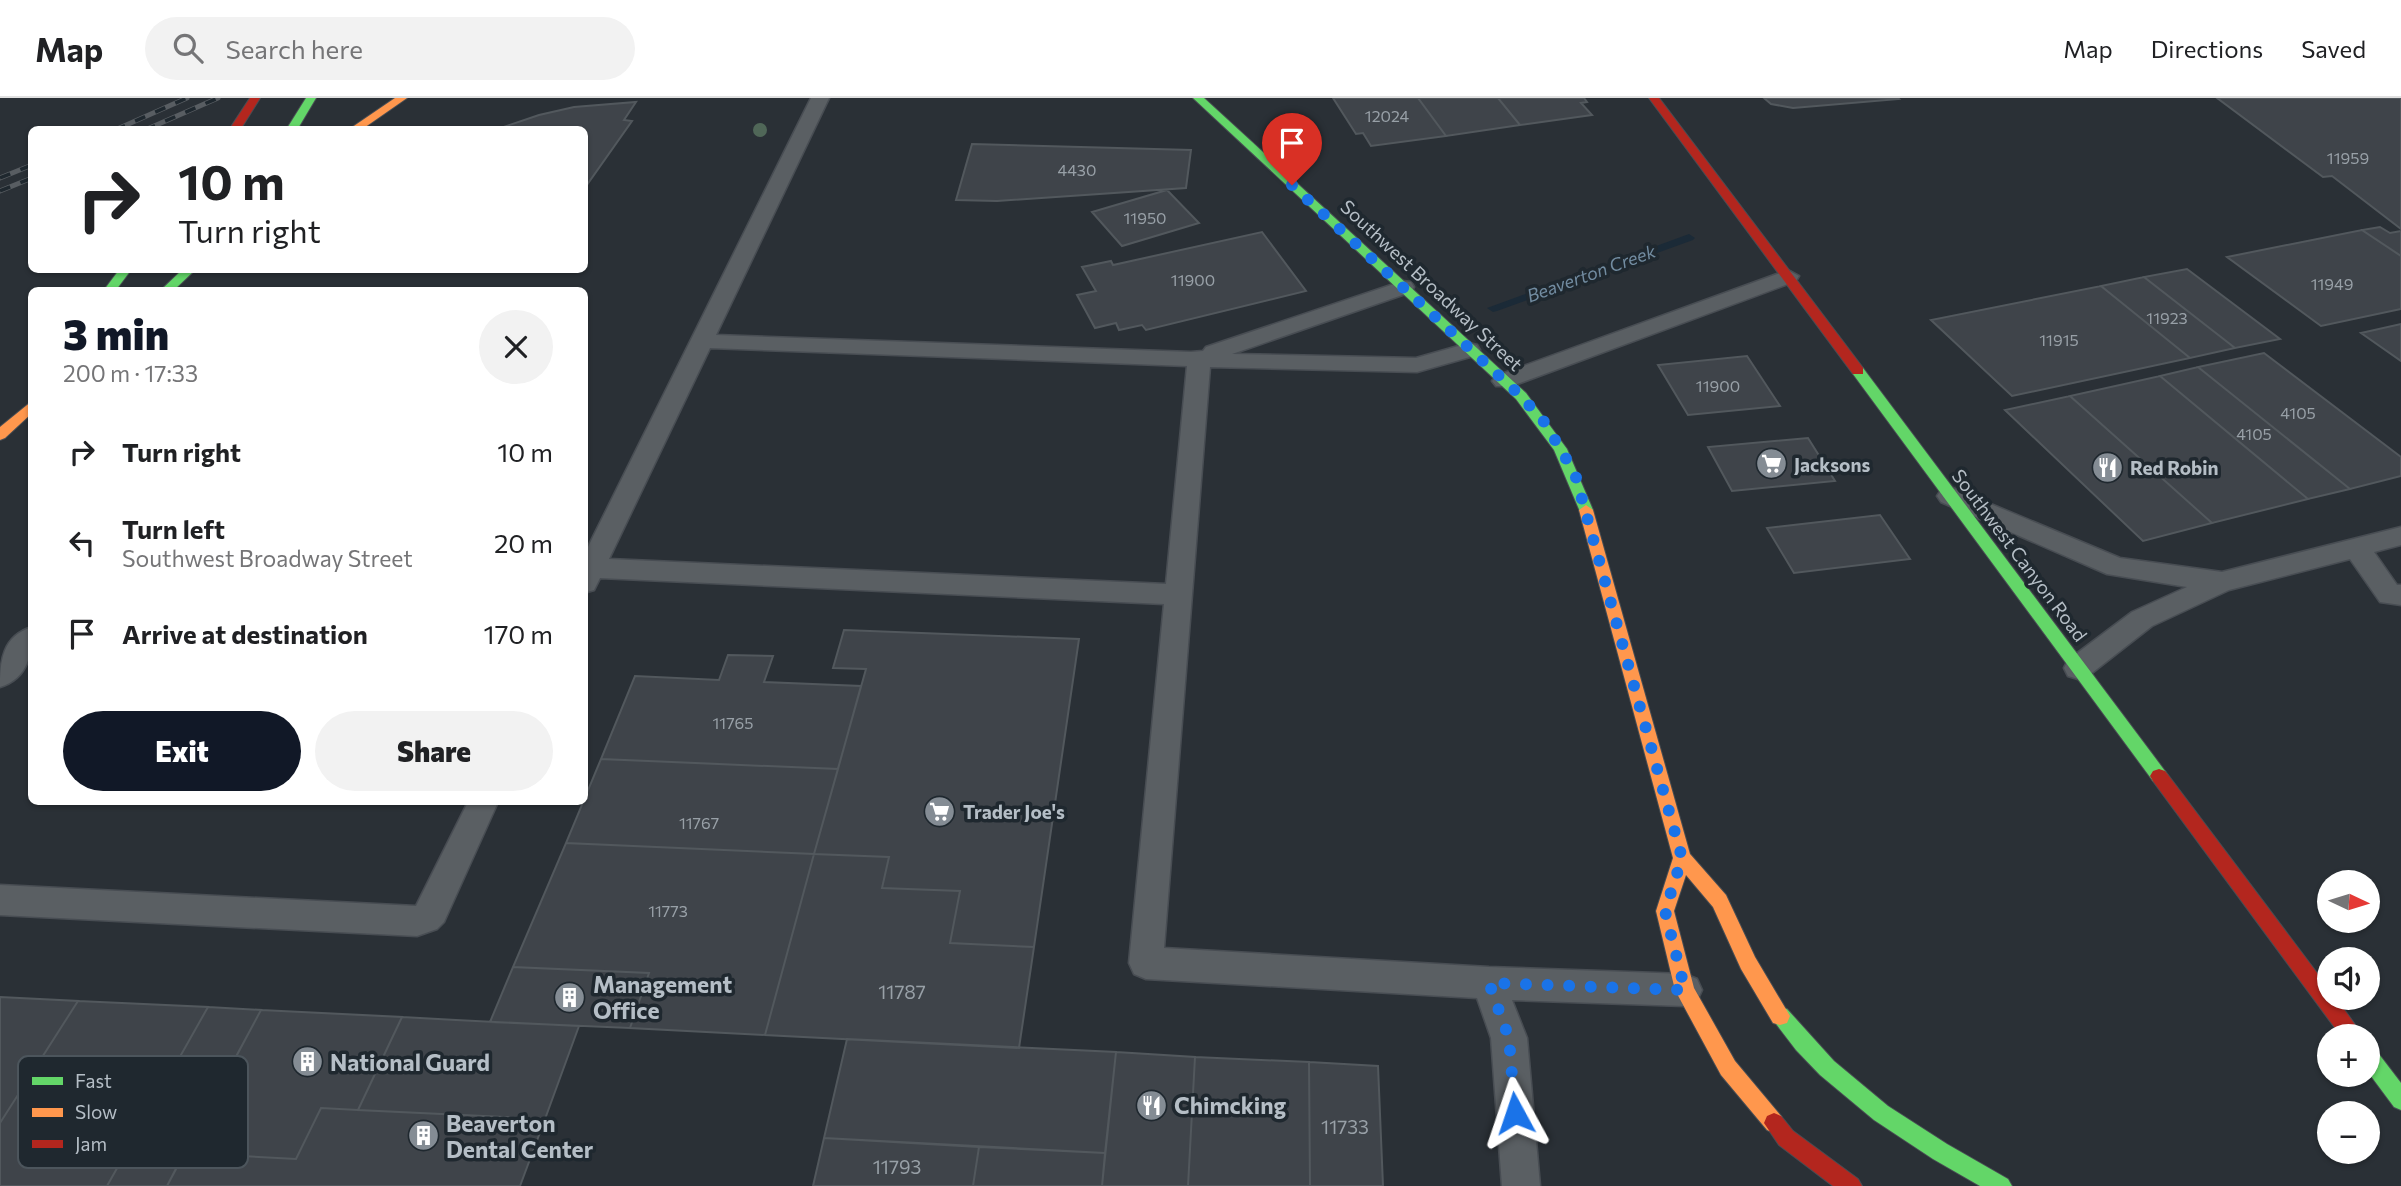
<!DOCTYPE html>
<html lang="en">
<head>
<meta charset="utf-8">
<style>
  body { margin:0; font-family:Commissioner,sans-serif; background:#f2f2f2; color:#202124; height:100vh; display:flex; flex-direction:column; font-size:26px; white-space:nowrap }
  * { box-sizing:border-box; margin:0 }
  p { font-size:23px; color:#757577 }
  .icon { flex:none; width:38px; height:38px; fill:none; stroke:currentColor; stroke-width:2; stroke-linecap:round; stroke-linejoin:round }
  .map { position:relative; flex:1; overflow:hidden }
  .drawer { position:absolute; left:28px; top:189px; width:560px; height:518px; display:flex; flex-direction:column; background:#fff; border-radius:10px; box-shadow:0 2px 5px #0004 }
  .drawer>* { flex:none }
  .guide { position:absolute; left:28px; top:28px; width:560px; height:147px; border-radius:10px; box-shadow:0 2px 5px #0004; background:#fff; color:#202124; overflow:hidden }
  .needle { width:46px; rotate:94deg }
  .controls { position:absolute; left:2317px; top:772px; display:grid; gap:14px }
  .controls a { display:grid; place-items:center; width:63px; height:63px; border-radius:50%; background:#fff; box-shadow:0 2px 5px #0004; font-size:35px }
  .pin { position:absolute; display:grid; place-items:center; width:60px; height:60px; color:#fff; margin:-72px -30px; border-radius:50% 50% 50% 0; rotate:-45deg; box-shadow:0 0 7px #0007 }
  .pin .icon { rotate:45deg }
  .me { position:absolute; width:77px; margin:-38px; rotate:355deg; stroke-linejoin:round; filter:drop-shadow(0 0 5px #0008) }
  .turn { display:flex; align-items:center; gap:24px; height:147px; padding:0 35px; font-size:32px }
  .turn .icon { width:91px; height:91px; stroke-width:2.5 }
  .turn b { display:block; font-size:49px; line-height:60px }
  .round { display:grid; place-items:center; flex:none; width:74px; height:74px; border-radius:37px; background:#f2f2f2 }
  .headline { display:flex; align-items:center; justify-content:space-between; height:119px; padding:0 35px }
  h1 { font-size:42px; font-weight:800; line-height:52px; color:#111827 }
  .cta { display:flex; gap:14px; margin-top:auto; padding:14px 35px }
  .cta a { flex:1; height:80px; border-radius:42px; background:#111827; color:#fff; font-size:28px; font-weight:800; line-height:80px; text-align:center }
  .cta a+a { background:#f2f2f2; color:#202124 }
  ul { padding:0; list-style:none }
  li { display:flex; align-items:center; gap:21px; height:91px; padding:0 35px }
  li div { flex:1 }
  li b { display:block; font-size:26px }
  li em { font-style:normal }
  header { display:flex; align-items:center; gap:42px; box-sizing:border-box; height:98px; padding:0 35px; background:#fff; border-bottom:2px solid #e0e0e0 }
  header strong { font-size:33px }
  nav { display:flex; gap:38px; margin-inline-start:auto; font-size:24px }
  .search { width:490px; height:63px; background:#f2f2f2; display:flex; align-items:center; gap:18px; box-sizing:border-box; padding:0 24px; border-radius:38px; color:#757577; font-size:26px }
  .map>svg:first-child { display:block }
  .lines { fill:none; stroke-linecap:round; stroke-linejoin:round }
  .stream { fill:#1b2a37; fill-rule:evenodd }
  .building { fill:#3f444a; stroke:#52585d; stroke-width:2 }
  .lane-casing { stroke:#484d53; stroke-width:3 }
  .fast-casing { stroke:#484d53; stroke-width:2 }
  .slow-casing { stroke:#484d53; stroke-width:2 }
  .jam-casing { stroke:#484d53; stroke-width:2 }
  .lane { fill:#5a5f63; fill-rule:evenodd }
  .fast { fill:#63d668; fill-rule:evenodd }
  .slow { fill:#ff974d; fill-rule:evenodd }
  .jam { fill:#b3261e; fill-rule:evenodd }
  .rail-casing { stroke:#585d62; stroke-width:5 }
  .rail { stroke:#1f282f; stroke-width:3.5; stroke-dasharray:11; stroke-linecap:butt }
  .tree { fill:#506758 }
  .route { stroke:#1a73e8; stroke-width:12; stroke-dasharray:0 21.6 }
  .labels { text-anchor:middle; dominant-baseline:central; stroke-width:7; stroke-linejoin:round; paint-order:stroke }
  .number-label { font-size:16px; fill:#98a0a7 }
  .far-water-label { font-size:18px; font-style:italic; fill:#728ca1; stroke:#1f282f }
  .street-label { font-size:19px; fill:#b5bec6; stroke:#1f282f }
  .poi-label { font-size:19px; font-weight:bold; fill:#b5bec6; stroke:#1f282f; text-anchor:start }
  .near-number-label { font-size:19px; fill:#98a0a7 }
  .near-poi-label { font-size:23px; font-weight:bold; fill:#b5bec6; stroke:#1f282f; text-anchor:start }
  .key { fill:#1f282f; stroke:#4c555c; stroke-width:2 }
  .key-label { font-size:19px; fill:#b5bec6 }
</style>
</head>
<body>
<header>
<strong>Map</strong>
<div class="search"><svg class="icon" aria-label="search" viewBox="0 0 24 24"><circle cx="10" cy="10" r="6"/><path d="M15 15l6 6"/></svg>Search here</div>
<nav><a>Map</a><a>Directions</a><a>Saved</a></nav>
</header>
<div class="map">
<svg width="2401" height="1088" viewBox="0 0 2401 1088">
  <rect width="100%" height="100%" fill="#2a3036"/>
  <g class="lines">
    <path class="stream" d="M1689 136 1695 140 1693 142 1497 213 1493 214 1487 210Z"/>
  </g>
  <path class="building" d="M1333 0H1418L1446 38 1371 48 1363 35 1356 36Z
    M1418 0H1498L1520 27 1446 38Z
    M1498 0H1584L1587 4 1581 5 1592 17 1520 27Z
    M1764 0H1898L1899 1 1793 10 1771 6Z
    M2217 0H2401V131L2332 78 2323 79Z
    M636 4 624 22 632 23 584 91V32H495L539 17 574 9Z
    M972 46 1191 52 1186 90 997 103 956 102Z
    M1167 92 1199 125 1122 148 1092 114Z
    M2380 129 2390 135 2401 133V158L2362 132Z
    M2362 132 2401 158V211L2321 228 2227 159Z
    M1262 134 1306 193 1146 232 1142 227 1119 232 1116 225 1095 230 1077 197 1096 193 1082 169 1111 163 1113 167Z
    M2187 171 2280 241 2235 250 2144 179Z
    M2144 179 2235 250 2190 260 2101 188Z
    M2101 188 2190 260 2012 298 1931 222Z
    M2401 226V263L2361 235Z
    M2264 255 2401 359V378L2350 391 2198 269Z
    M1747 258 1780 308 1688 317 1658 267Z
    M2198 269 2350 391 2308 401 2160 278Z
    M2160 278 2308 401 2212 425 2070 298Z
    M2070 298 2212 425 2143 443 2005 312Z
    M1808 340 1835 383 1732 393 1708 349Z
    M1880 417 1910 461 1794 475 1767 430Z
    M844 532 1079 541 1034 849 950 845 960 793 882 790 889 759 814 756 866 571 833 570Z
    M728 557 773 558 764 584 861 588 838 671 601 661 635 578 719 582Z
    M601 661 838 671 814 756 566 745Z
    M566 745 814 756 765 937 630 930 649 875 513 869Z
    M814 756 889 759 882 790 960 793 950 845 1034 849 1019 950 765 937Z
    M513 869 649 875 630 930 490 924Z
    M0 899 78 903 0 1025Z
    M78 903 208 909 107 1088H0V1025Z
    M208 909 261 912 167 1088H107Z
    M261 912 402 919 358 1012 321 1010 296 1061 184 1055Z
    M402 919 456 922 579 928 545 1021 358 1012Z
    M847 941 1116 954 1105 1055 824 1040Z
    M1116 954 1195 959 1188 1088H1102Z
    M1195 959 1309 964 1310 1088H1188Z
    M1309 964 1378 968 1383 1088H1310Z
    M321 1010 358 1012 545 1021 520 1088H167L184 1055 296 1061Z
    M824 1040 979 1049 973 1088H813Z
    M979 1049 1105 1055 1102 1088H973Z"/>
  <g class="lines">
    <defs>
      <path id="lane" d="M811 0H829L716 237 1191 254 1203 253 1206 249 1403 183 1411 184 1414 189 1411 194 1232 256 1416 260 1469 245 1477 247 1480 252 1477 257 1417 274 1210 269 1164 850 1489 869 1685 876 1697 881 1702 892 1697 903 1685 908 1512 902 1527 940 1540 1088H1502L1491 940 1477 900 1146 881 1134 876 1129 865 1164 506 600 480 594 492 584 495V457ZM710 250 1187 268 1166 486 609 461Z
        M1788 172 1799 178 1796 183 1512 288H1496L1492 283 1496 278Z
        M1950 389 2120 460 2222 474 2401 429V447L2374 454 2397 487H2401V507L2380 504 2350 461 2229 492 2152 528 2088 578 2078 581 2068 578 2064 570 2068 562 2132 514 2187 489 2107 476 1941 404 1937 398 1941 392Z
        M32 529C32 555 29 580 0 589 0 564 2 538 32 529Z
        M468 704H498L444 824 437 831 417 838 0 817V787L416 808Z"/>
      <path id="fast" d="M306 0H316L297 32H286Z
        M1193 0H1204L1526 295 1567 351 1593 412 1591 416H1581L1554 352 1516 301Z
        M119 172H131L116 192H104Z
        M182 172H195L174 192H161Z
        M1858 269 1863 270 2165 673 2168 678 2165 683 2159 685 2153 683 1853 276V270Z
        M1780 909 1787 911 1834 963 1888 1008 1947 1046 2008 1081 2012 1088H1980L1933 1061 1874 1022 1820 977 1796 952 1770 918 1773 911Z
        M2368 948 2375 951 2401 985V1012L2394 1009 2368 974Z"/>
      <path id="slow" d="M395 0H407L361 32H348Z
        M32 303V315L5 340 0 342V329Z
        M1586 407 1593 412 1690 756 1726 797 1755 859 1790 918 1787 925 1780 927 1773 925 1741 871 1713 809 1686 777 1674 813 1694 890 1735 963 1781 1018 1784 1025 1781 1032 1774 1035 1767 1032 1721 977 1675 892 1656 813 1673 760 1579 412Z"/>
      <path id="jam" d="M250 0H260L240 32H229Z
        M1649 0H1659L1863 270V276H1853Z
        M2159 671 2165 673 2329 891V900H2336L2363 938H2341L2153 683 2150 678 2153 673Z
        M1774 1015 1781 1018 1793 1033 1858 1081 1862 1088H1833L1779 1047 1764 1025 1767 1018Z"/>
    </defs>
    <use href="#lane" class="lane-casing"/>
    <use href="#fast" class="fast-casing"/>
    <use href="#slow" class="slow-casing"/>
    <use href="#jam" class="jam-casing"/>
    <use href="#lane" class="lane"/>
    <use href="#fast" class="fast"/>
    <use href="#slow" class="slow"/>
    <use href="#jam" class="jam"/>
    <defs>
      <path id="rail" d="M115 32 187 0
        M145 32 218 0
        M0 80 32 67
        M0 93 32 80"/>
    </defs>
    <use href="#rail" class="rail-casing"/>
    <use href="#rail" class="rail"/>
  </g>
  <circle class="tree" cx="760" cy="32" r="7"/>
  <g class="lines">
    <path class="route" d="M1292 87 1521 298 1545 325 1575 376 1682 760 1665 813 1685 892 1489 885 1509 940 1515 1015"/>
  </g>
  <defs>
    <symbol id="supermarket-disc" viewBox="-11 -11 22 22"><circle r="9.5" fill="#848c94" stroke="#1f282f"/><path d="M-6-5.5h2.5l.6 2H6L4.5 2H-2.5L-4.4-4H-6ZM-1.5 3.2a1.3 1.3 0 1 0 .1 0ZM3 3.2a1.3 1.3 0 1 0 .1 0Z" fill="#fff"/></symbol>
    <symbol id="restaurant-disc" viewBox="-11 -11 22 22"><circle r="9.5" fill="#848c94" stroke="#1f282f"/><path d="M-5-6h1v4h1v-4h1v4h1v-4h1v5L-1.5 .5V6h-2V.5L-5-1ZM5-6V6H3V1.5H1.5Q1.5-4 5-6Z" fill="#fff"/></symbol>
    <symbol id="building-disc" viewBox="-11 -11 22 22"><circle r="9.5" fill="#848c94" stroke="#1f282f"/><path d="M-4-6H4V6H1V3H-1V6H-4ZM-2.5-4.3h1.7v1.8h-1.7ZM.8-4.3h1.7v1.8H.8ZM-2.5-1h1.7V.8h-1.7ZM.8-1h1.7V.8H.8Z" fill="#fff"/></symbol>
  </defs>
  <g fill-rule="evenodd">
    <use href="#supermarket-disc" x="1754" y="348" width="35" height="35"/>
    <use href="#restaurant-disc" x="2090" y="352" width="35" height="35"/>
    <use href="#supermarket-disc" x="922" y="696" width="35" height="35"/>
    <use href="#building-disc" x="552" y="882" width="35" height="35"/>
    <use href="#building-disc" x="290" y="946" width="35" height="35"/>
    <use href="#restaurant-disc" x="1134" y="990" width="35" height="35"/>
    <use href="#building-disc" x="406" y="1020" width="35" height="35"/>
  </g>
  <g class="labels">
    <g class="number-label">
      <text x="1387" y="17">12024</text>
      <text x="2348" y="59">11959</text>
      <text x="1077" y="71">4430</text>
      <text x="1145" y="119">11950</text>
      <text x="1193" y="181">11900</text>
      <text x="2332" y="185">11949</text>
      <text x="2167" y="219">11923</text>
      <text x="2059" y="241">11915</text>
      <text x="1718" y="287">11900</text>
      <text x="2298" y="314">4105</text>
      <text x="2254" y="335">4105</text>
      <text x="733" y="624">11765</text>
      <text x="699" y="724">11767</text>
      <text x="668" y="812">11773</text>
    </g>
    <g class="far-water-label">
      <text transform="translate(1591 175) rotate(-20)">Beaverton Creek</text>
    </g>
    <g class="street-label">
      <text transform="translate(1432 187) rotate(43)">Southwest Broadway Street</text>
      <text transform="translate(2020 457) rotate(53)">Southwest Canyon Road</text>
    </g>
    <g class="poi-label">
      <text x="1794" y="366">Jacksons</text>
      <text x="2130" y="369">Red Robin</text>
      <text x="963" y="713">Trader Joe's</text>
    </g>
    <g class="near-number-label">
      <text x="902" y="893">11787</text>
      <text x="1345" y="1028">11733</text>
      <text x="897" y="1068">11793</text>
    </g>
    <g class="near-poi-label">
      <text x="593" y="886">Management<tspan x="593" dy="26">Office</tspan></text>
      <text x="330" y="964">National Guard</text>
      <text x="1174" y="1007">Chimcking</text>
      <text x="446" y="1025">Beaverton<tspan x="446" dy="26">Dental Center</tspan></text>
    </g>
  </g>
  <rect x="18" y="958" width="230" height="112" rx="10" class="key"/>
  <rect x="32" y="979" width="31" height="8" fill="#63d668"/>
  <rect x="32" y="1010" width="31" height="9" fill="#ff974d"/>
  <rect x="32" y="1042" width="31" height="8" fill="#b3261e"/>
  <g class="key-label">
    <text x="75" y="990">Fast</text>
    <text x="75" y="1021">Slow</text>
    <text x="75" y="1053">Jam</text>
  </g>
</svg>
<div class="controls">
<a><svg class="needle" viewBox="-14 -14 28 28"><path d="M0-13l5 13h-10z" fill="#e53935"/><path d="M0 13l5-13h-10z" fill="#757577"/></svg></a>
<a><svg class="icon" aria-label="sound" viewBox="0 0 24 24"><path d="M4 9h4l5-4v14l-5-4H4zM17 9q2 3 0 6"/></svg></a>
<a>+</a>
<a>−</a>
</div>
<div class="pin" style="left:1292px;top:87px;background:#d93025"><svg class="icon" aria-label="arrive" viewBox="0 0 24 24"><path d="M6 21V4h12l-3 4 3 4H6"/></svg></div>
<svg class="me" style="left:1515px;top:1015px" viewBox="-20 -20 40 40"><path d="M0-17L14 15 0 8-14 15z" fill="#1a73e8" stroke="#fff" stroke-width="4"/></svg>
<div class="guide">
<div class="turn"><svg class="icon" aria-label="right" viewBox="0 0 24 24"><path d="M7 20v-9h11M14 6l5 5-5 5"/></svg><div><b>10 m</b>Turn right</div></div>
</div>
<section class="drawer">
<div class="headline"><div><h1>3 min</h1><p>200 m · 17:33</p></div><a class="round"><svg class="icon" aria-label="close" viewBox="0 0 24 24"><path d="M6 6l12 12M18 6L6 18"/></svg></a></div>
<ul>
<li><svg class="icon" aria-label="right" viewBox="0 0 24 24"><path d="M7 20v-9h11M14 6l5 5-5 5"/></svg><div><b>Turn right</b></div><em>10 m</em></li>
<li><svg class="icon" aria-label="left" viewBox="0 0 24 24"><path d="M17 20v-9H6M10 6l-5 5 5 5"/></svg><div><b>Turn left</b><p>Southwest Broadway Street</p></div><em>20 m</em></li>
<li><svg class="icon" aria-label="arrive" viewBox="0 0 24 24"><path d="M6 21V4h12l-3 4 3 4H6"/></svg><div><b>Arrive at destination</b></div><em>170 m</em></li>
</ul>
<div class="cta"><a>Exit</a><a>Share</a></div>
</section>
</div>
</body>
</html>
